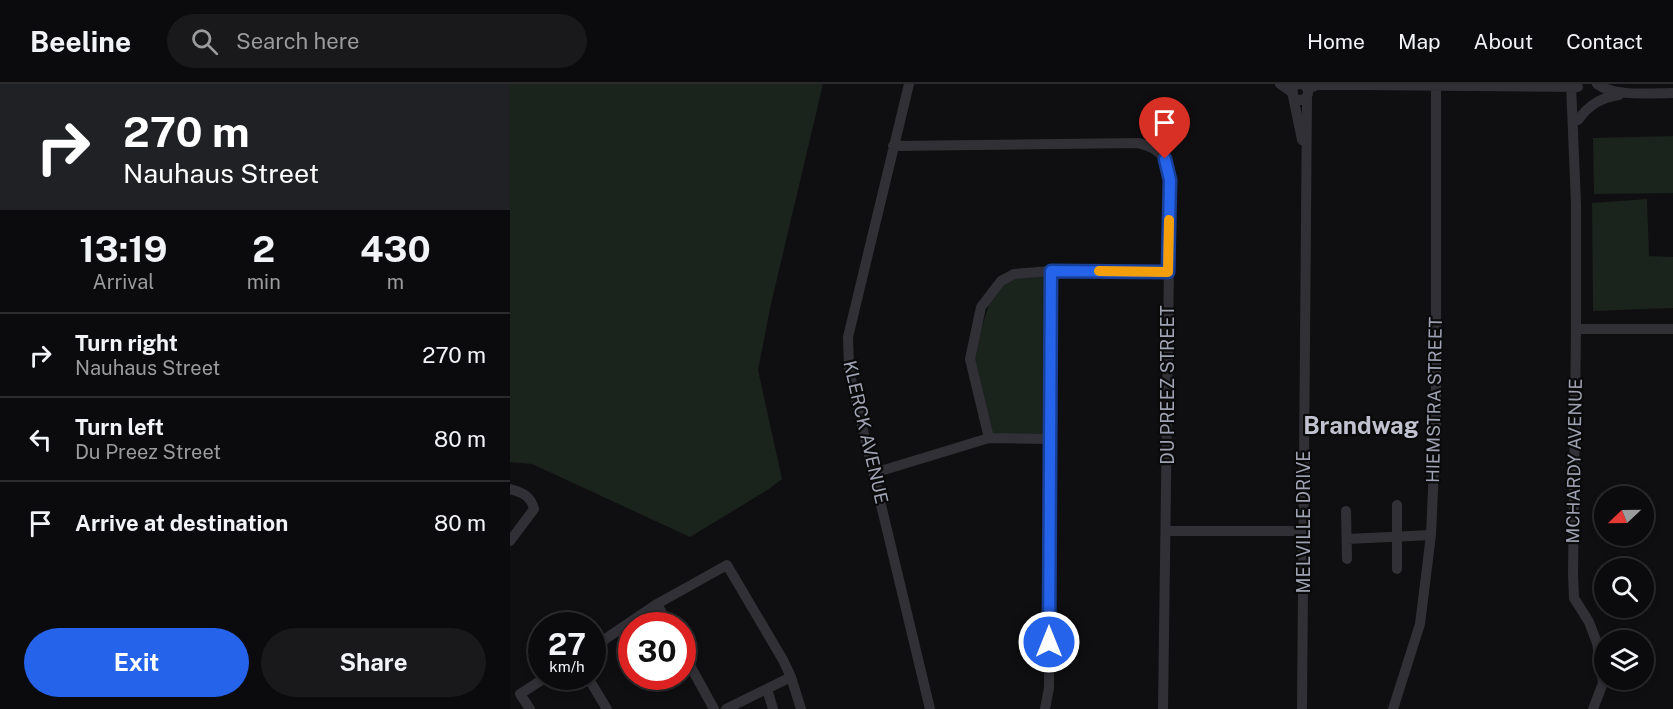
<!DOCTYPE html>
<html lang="en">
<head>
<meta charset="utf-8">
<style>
  body { margin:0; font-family:"Public Sans",sans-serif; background:#19191b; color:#f1f3f6; height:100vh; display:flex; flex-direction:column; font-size:22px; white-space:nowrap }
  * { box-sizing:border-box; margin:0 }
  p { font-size:20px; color:#9a9b9d }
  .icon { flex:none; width:33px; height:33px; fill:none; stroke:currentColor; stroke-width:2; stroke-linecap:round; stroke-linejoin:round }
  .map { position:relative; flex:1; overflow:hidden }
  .details { display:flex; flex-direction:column; background:#0b0b0d; width:510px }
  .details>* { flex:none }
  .top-card { background:#202124; color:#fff; overflow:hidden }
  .needle { width:39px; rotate:248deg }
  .tools { position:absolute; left:1084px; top:402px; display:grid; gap:12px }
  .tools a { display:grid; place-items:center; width:60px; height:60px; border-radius:50%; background:#0b0b0d; box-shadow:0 3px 9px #0003,0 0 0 2px #2b2b2e; font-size:30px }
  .speed { position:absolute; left:18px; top:528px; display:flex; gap:12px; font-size:30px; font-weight:700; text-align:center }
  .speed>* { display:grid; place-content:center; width:78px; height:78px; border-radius:50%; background:#0b0b0d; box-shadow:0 3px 9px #0003,0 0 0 2px #2b2b2e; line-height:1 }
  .speed small { font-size:15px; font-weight:400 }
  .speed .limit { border:9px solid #d22; background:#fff; color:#111 }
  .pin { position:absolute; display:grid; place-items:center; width:51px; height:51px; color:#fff; margin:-62px -26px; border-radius:50% 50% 50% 0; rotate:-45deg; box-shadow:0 0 6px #0007 }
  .pin .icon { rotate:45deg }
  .me { position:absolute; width:66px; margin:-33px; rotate:0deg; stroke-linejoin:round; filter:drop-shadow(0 0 4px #0008) }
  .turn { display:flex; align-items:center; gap:21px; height:126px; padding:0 24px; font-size:27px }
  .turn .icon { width:78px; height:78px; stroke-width:2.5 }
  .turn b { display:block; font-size:42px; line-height:51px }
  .eta { display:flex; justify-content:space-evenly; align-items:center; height:102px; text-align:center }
  .eta b { font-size:36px; font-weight:700; line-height:42px }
  .cta { display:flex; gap:12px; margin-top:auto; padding:12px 24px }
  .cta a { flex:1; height:69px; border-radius:36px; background:#2563eb; color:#fff; font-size:24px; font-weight:700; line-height:69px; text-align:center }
  .cta a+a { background:#19191b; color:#f1f3f6 }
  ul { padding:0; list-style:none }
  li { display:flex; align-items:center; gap:18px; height:84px; padding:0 24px; border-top:2px solid #2b2b2e }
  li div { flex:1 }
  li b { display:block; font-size:22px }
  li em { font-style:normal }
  header { display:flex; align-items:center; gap:36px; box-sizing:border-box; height:84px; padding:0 30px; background:#0b0b0d; border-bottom:2px solid #2b2b2e }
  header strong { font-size:28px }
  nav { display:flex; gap:33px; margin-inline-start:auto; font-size:21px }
  .search { width:420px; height:54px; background:#19191b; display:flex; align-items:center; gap:15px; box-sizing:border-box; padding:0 21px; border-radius:33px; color:#9a9b9d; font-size:22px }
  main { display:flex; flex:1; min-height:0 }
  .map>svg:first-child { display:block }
  .green { fill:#1b231d }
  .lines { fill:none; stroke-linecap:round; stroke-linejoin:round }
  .minor { stroke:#303036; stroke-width:10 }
  .route-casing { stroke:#184099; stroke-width:15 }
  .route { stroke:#2563eb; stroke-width:10 }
  .slow { stroke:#f59e0b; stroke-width:10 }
  .labels { text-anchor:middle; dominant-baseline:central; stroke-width:4.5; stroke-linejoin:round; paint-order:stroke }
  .street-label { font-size:18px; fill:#9fa3b3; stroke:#0a0a0b }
  .district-label { font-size:24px; font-weight:bold; fill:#c0c3cf; stroke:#0a0a0b }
</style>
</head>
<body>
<header>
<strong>Beeline</strong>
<div class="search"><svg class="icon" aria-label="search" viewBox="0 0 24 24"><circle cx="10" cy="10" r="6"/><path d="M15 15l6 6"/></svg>Search here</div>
<nav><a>Home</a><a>Map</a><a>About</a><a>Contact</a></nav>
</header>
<main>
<section class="details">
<div class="top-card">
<div class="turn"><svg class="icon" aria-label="right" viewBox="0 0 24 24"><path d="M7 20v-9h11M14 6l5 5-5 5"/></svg><div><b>270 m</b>Nauhaus Street</div></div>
</div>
<div class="eta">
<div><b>13:19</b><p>Arrival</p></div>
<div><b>2</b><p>min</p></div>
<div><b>430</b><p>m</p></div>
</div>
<ul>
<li><svg class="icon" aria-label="right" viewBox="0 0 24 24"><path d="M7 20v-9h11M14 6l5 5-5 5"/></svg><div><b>Turn right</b><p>Nauhaus Street</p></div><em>270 m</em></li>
<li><svg class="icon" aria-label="left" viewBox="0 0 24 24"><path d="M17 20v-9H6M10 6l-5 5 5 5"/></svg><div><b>Turn left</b><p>Du Preez Street</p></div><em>80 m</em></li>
<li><svg class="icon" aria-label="arrive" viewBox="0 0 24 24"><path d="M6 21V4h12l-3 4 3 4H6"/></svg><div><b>Arrive at destination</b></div><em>80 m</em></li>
</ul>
<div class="cta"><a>Exit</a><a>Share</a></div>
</section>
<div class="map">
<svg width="1163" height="625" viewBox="0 0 1163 625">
  <rect width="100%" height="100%" fill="#0f0f11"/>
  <path class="green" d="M0 0H313L261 220 248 286 272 395 259 405 180 453 22 380 0 378Z
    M1163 52V109L1084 110 1083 54Z
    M1137 115 1139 172 1163 173V224L1083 227 1082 119Z
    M541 190 540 352 481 351 463 272 479 220 499 195Z"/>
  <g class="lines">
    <path class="minor" d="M399 0 338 253 339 284 342 300 420 625
      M770 0 783 9
      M1061 0 1066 120V245L1063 490 1064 514 1079 538 1087 559 1091 582 1093 599 1083 625
      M1087 0C1104 13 1142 9 1163 9
      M782 8a8 8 0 1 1 16 0a8 8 0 1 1-16 0Z
      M797 5 807 1H853L1068 3
      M783 12 792 56
      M1068 36C1079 21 1090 14 1109 11
      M383 62 628 59C655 65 660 79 660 105L653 625
      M1066 245H1163
      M479 354 460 275 471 223 491 197 504 190 541 187H658
      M364 389 479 354 540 355
      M0 405C12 408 21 412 24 425L0 457
      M836 427 837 475
      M657 447H793
      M837 455 921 451
      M887 485V421
      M147 520 159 542
      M82 564 147 520 217 481 273 576 281 593 291 625
      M172 567 204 625
      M77 592 97 625
      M257 605 263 625
      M20 625 10 610 38 592
      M216 625 281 593
      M535 625 539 604 541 187
      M792 625 797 12
      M883 625 910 540 921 451 926 339V2"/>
  </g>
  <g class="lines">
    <defs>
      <path id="route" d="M539 558 541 187 658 188 660 96 655 75"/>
    </defs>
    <use href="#route" class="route-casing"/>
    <use href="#route" class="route"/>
    <path class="slow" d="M589 187 658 188 659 136"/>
  </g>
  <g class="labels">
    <g class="street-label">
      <text transform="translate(657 301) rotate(-90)">DU PREEZ STREET</text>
      <text transform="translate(924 316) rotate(-89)">HIEMSTRA STREET</text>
      <text transform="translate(356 348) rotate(77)">KLERCK AVENUE</text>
      <text transform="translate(1064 377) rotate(-89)">MCHARDY AVENUE</text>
      <text transform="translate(793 438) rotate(-90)">MELVILLE DRIVE</text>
    </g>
    <g class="district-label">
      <text x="851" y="341">Brandwag</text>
    </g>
  </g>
</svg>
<div class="tools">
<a><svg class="needle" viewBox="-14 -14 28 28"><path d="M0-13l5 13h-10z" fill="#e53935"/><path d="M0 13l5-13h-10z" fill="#9a9b9d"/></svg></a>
<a><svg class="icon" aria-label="search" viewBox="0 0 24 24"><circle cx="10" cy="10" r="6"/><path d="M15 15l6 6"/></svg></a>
<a><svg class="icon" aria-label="layers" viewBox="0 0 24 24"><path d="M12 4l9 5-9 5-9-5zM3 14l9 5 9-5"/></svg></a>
</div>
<div class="speed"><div>27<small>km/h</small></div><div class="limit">30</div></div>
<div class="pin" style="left:655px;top:75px;background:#d93025"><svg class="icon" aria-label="arrive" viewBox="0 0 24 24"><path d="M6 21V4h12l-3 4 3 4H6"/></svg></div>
<svg class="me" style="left:539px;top:558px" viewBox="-20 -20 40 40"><circle r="17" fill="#2563eb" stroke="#fff" stroke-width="3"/><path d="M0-11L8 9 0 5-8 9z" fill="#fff"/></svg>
</div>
</main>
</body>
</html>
